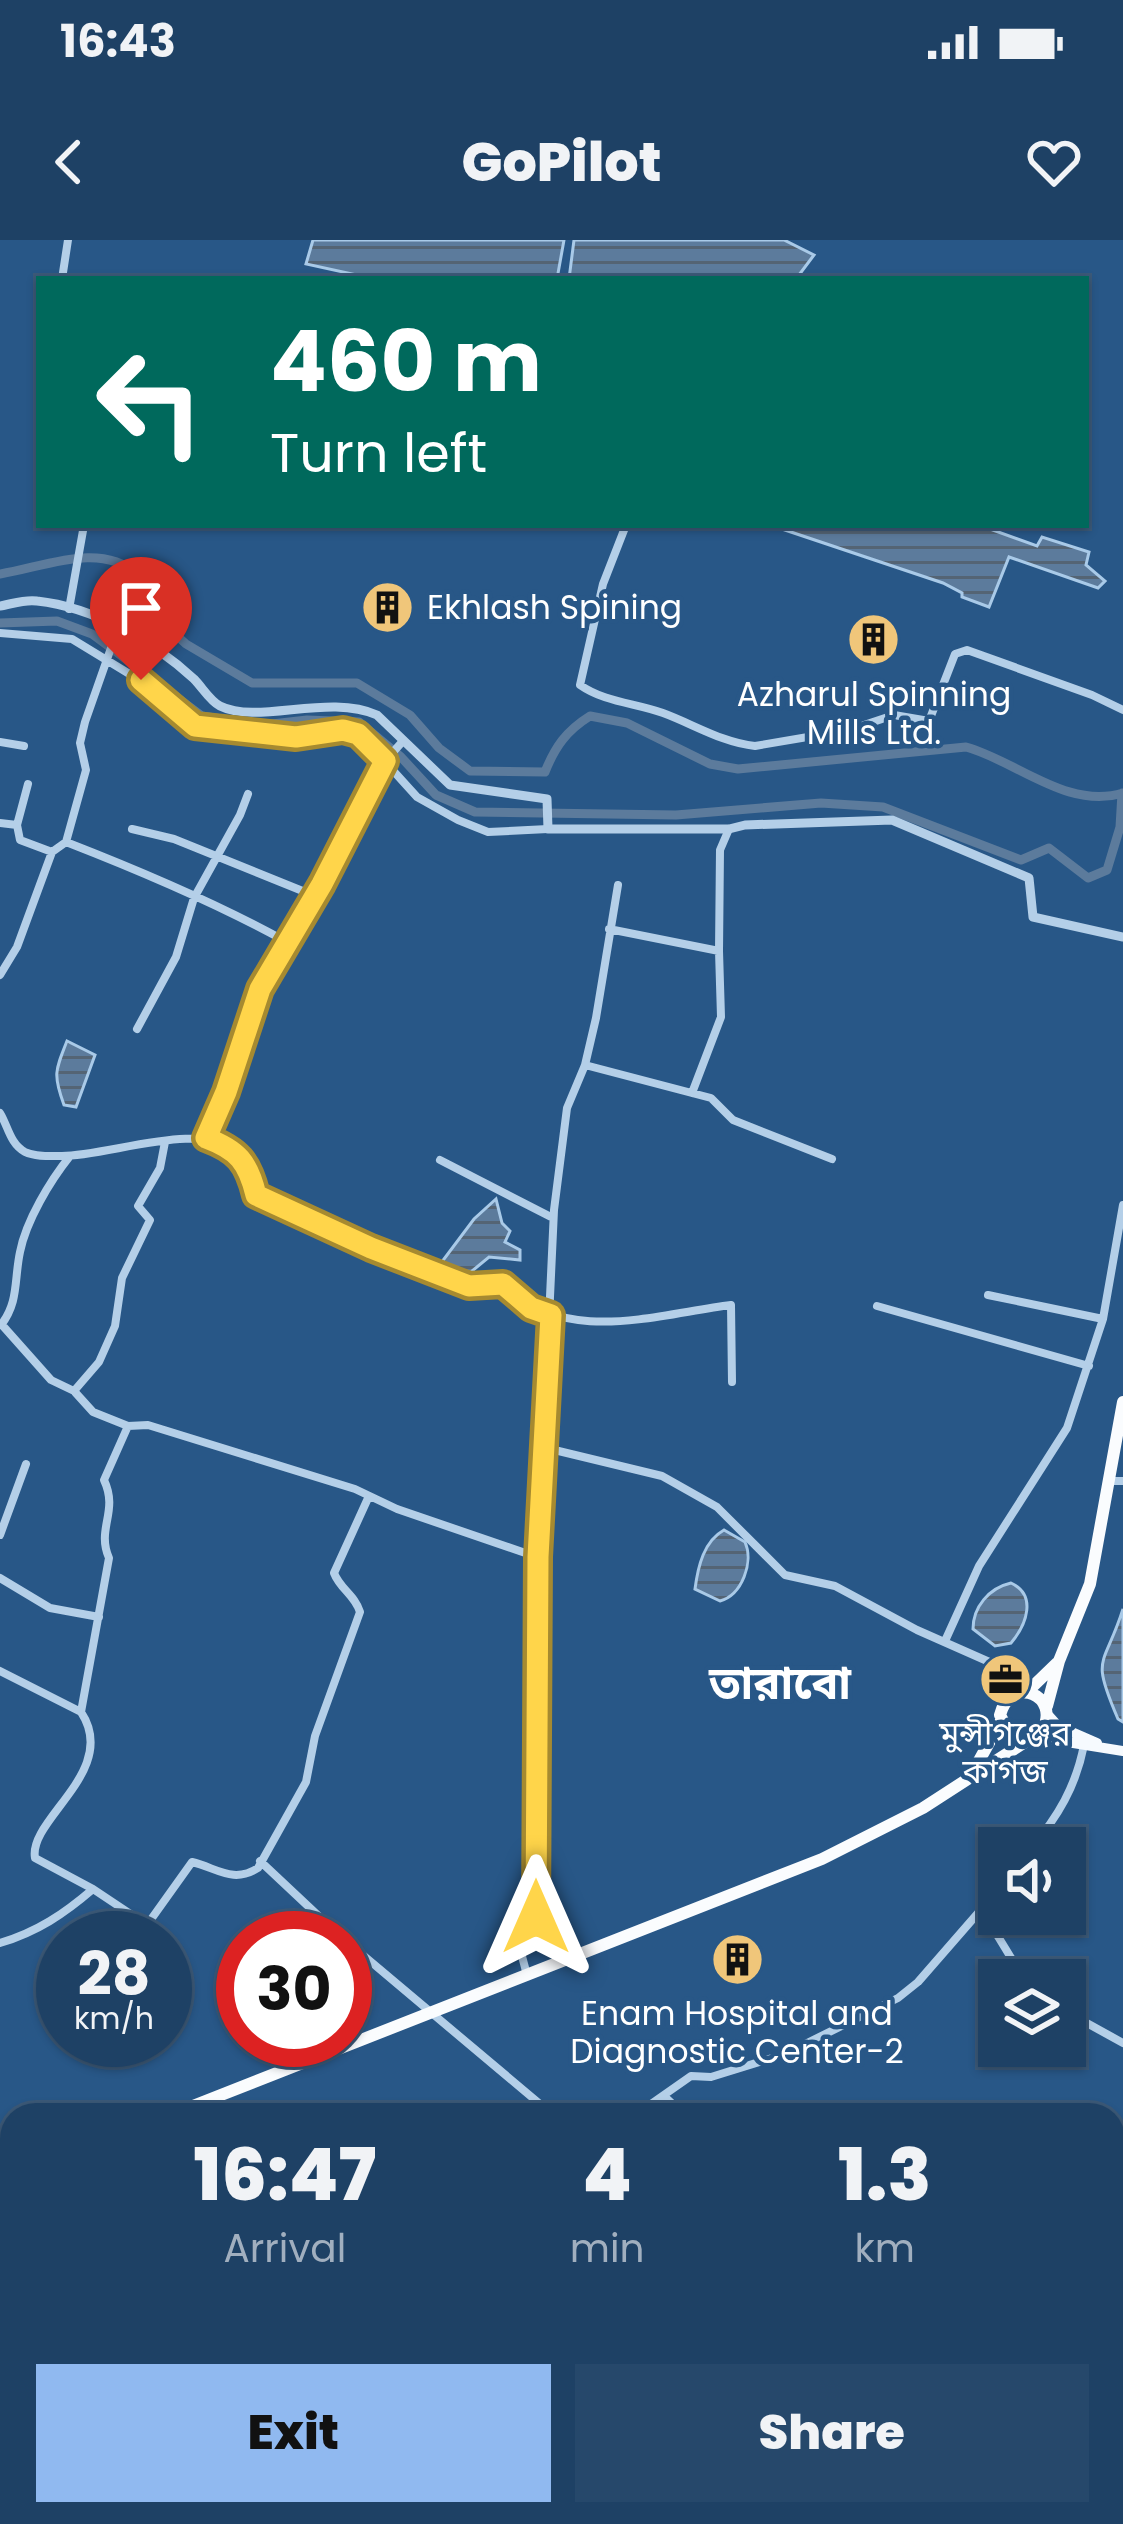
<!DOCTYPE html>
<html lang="en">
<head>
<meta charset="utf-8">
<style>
  body { margin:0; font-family:Poppins,"Noto Sans Bengali",sans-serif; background:#26486b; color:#f1f3f6; height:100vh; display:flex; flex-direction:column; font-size:45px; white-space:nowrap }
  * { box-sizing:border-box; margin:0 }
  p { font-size:39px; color:#a1afbf }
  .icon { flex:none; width:66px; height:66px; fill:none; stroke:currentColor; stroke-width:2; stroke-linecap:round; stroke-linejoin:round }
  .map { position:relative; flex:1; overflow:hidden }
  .panel { position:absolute; left:0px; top:1863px; width:1125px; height:423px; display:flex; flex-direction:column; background:#1e4165; border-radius:36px 36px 0 0; box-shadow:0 3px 9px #0004,0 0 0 3px #3c5a79 }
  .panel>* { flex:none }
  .hud { position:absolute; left:36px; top:36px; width:1053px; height:252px; border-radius:0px; box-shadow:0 3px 9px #0004,0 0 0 3px #3c5a79; background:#00695c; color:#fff; overflow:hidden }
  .fabs { position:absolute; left:978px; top:1587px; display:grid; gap:24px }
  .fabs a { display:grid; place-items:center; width:108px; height:108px; border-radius:0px; background:#1e4165; box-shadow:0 3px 9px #0004,0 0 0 3px #3c5a79; font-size:60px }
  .speed { position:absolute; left:36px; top:1671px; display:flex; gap:24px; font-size:60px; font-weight:700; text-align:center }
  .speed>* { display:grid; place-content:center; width:156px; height:156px; border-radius:50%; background:#1e4165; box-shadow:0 3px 9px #0004,0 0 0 3px #3c5a79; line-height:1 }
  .speed small { font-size:30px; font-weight:400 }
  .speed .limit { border:18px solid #d22; background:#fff; color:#111 }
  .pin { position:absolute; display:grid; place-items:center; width:102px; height:102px; color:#fff; margin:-123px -51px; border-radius:50% 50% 50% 0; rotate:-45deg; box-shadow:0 0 12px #0007 }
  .pin .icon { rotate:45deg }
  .me { position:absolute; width:132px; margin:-66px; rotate:0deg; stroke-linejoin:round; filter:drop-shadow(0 0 9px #0008) }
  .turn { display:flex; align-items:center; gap:42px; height:252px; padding:0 36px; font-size:54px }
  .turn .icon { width:156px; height:156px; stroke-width:2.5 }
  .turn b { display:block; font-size:84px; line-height:102px }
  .eta { display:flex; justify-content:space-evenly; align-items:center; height:204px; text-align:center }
  .eta b { font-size:72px; font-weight:800; line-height:84px }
  .primary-button { display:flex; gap:24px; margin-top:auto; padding:24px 36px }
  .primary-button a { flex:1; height:138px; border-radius:0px; background:#90b9f0; color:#111; font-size:48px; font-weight:800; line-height:138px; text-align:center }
  .primary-button a+a { background:#26486b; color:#f1f3f6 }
  .status { display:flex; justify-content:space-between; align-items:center; height:84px; padding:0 60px; background:#1e4165; direction:ltr }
  .status svg { height:33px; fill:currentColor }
  header { display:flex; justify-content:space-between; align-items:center; height:156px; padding:0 36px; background:#1e4165; font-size:54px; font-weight:800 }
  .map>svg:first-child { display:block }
  .water { fill:url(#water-rules); stroke:#a9cae8; stroke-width:3 }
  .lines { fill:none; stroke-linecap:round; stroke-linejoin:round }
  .canal { stroke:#5c7b9c; stroke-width:9 }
  .minor { stroke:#b4cfe8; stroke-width:8 }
  .tertiary { stroke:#b4cfe8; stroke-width:9 }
  .primary { stroke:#f6fafe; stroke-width:10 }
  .trunk { stroke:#fafcfe; stroke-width:12 }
  .route-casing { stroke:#a68a30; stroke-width:30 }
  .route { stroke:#ffd54a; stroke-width:21 }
  .labels { text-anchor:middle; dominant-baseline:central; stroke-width:9; stroke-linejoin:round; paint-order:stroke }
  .poi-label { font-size:33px; fill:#fff; stroke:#285787 }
  .district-label { font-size:45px; font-weight:bold; fill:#fff; stroke:#285787 }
</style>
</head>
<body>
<div class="status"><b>16:43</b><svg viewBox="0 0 49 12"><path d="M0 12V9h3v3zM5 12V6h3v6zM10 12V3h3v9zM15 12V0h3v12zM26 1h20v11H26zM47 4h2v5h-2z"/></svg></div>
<header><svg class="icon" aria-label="back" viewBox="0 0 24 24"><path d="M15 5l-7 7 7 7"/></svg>GoPilot<svg class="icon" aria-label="heart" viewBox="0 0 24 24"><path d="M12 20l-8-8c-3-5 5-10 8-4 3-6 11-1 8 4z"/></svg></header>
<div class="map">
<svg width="1123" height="2284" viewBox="0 0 1123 2284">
  <defs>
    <pattern id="water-rules" width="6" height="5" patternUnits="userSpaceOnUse" patternTransform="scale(3)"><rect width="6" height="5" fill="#5c7b9c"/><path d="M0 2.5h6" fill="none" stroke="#546474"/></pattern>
  </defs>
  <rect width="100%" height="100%" fill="#285787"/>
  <path class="water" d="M313 0H564L557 39H375L306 24Z
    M574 0H784L814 15 796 39H569Z
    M770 285H979L1037 306 1042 297 1089 312 1086 325 1105 341 1098 348 1009 317 989 367 962 357V353L943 343Z
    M67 801 95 815 76 867 64 865C53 835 55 831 67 801Z
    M496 959 502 983 510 991 505 1002 520 1010V1020L489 1017 466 1036 441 1023 474 979Z
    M724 1290 745 1302C754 1322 742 1355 720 1361L695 1349C698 1326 704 1301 724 1290Z
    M1011 1343C1037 1355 1027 1384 1011 1403L995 1406 973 1389C973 1367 989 1348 1011 1343Z
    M1123 1369V1482L1118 1479C1090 1414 1104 1429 1123 1369Z"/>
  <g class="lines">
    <path class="canal" d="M0 334C44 327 100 301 137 334L133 356 186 404 252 443H357L410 475 439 508 470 531 545 532C555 507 566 491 590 476L627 483 710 524 738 529 966 507C1017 521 1067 570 1123 553
      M0 383 57 381 92 394 202 476 263 485 307 480 359 482 401 517 436 555 475 572 676 575 821 563 883 567 1021 620 1049 608 1088 638 1107 630 1120 587 1122 553"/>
    <path class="minor" d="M62 39 68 0
      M626 285 603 344 580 445C604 462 635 463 663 473 693 484 723 503 755 506L849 490 894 475 929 481 955 414 967 410 1092 455 1123 470
      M69 369 84 285
      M0 393 72 399 141 441 195 486 274 497H296L343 490 359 493 417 557 458 580 488 592 548 589
      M0 502 24 506
      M0 583 17 585 20 600 52 612
      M17 585 28 544
      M132 589 174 599 315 656
      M66 602C138 630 218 664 285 701
      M609 689 719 711 721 777 692 853
      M719 711 720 610 729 589
      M0 735 17 707 52 612 66 602 86 530 80 503 85 482 118 388
      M137 789 176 717 194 658 240 575 248 554
      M585 825 711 858 733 880 832 919
      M0 873C8 886 10 904 25 912 35 917 51 916 62 916 109 916 201 880 238 912 250 923 252 940 256 955L371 1008 469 1046 503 1044C565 1106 653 1075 731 1065L732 1142
      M205 898 226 852 260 749 322 644 385 521 403 501
      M440 920 553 978
      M988 1055 1103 1079
      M877 1066 1089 1126
      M1 1085C19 1062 14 1040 20 1012 26 981 50 941 70 916
      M3 1086 51 1140 74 1151 99 1122 115 1086 122 1038 150 980 138 966 160 928 165 902
      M74 1151 93 1172 128 1186 104 1240C119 1272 96 1288 109 1318L81 1472
      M128 1186 148 1185 355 1249 397 1269 537 1317
      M542 1207 662 1236 717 1267 785 1335 835 1346 917 1390 1012 1432 1024 1439 1028 1450
      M1110 1241H1123
      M0 1295 26 1224
      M0 1338 50 1368 99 1377
      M945 1401 979 1326 1067 1188 1103 1079 1123 965
      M0 1431 81 1472C120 1531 28 1579 35 1618L93 1649 147 1685 192 1622C217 1628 233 1644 258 1628L306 1542 315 1496 360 1372C355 1355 340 1349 334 1333L369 1256
      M1031 1608C1058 1577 1076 1546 1084 1505
      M260 1621 342 1698
      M981 1672C999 1694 1009 1718 1026 1740
      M345 1700 553 1875
      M0 1703C37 1692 64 1674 93 1649
      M527 1735 515 1690 536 1677 538 1317 554 970 567 868 585 825 596 778 618 645
      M1065 1771 1123 1803
      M664 1856 684 1875
      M619 1875 651 1864 691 1836 711 1837 785 1814 898 1758 918 1742 999 1649
      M1113 2113 1123 2118
      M1113 2259 1123 2261
      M620 2274 638 2284
      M722 2274 740 2284
      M819 2274 837 2284
      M583 2284 588 2274
      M859 2284 865 2274
      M956 2284 959 2274"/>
    <path class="tertiary" d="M0 366C12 364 25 359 37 361 93 367 153 401 194 439 202 447 210 461 220 466 258 485 329 453 377 475L450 545 547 559 548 589
      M548 589H729L745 585 892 580 1029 638 1033 677 1123 697"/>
    <path class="primary" d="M1049 1476 1058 1486 1097 1503
      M1036 1497 1123 1511"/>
    <path class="trunk" d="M1028 1451 1057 1423
      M1047 1466 1059 1421 1090 1344 1123 1162
      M975 1528 1001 1481
      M170 1875 822 1619 923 1568 1042 1491C1062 1455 1011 1434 1000 1475L1011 1496 1027 1499
      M0 1953 12 1947"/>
  </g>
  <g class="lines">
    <defs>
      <path id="route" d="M141 440 195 486 296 497 343 490 358 494 385 521 322 644 260 749 226 852 206 898C238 910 248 922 256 955L371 1008 469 1046 503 1044 531 1068 551 1075 538 1317 536 1677"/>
    </defs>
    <use href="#route" class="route-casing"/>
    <use href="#route" class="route"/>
  </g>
  <defs>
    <symbol id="building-disc" viewBox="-11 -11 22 22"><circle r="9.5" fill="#f0c67a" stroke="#285787"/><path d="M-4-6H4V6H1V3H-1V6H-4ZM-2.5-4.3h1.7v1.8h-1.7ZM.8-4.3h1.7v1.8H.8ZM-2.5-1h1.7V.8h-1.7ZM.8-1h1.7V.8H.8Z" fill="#111"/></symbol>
    <symbol id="office-disc" viewBox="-11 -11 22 22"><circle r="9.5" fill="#f0c67a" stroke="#285787"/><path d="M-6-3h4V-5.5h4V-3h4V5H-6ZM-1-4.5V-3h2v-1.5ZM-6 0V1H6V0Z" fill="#111"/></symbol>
  </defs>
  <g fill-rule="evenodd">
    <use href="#building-disc" x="358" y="338" width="59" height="59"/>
    <use href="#building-disc" x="844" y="370" width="59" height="59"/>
    <use href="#office-disc" x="976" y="1410" width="59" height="59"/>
    <use href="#building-disc" x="708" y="1690" width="59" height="59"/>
  </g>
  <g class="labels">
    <g class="poi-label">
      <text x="427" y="367" text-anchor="start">Ekhlash Spining</text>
      <text x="874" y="454">Azharul Spinning<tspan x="874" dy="38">Mills Ltd.</tspan></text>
      <text x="1005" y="1493">মুন্সীগঞ্জের<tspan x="1005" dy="38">কাগজ</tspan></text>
      <text x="737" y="1773">Enam Hospital and<tspan x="737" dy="38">Diagnostic Center-2</tspan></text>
    </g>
    <g class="district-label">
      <text x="780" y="1443">তারাবো</text>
    </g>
  </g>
</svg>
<div class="fabs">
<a><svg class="icon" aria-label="sound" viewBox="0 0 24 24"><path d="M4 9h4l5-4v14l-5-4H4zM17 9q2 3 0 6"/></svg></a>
<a><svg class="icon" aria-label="layers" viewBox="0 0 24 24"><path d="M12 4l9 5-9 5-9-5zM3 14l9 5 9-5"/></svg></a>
</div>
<div class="speed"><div>28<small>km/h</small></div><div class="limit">30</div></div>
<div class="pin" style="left:141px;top:440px;background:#d93025"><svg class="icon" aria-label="arrive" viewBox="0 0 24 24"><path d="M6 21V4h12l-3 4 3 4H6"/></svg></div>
<svg class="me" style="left:536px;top:1677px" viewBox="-20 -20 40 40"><path d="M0-17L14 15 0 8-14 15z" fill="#ffd54a" stroke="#fff" stroke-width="4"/></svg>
<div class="hud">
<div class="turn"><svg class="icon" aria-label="left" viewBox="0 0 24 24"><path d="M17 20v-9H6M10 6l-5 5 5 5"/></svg><div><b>460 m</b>Turn left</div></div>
</div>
<section class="panel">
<div class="eta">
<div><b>16:47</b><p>Arrival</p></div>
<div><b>4</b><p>min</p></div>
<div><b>1.3</b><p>km</p></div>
</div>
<div class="primary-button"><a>Exit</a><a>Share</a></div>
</section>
</div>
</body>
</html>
